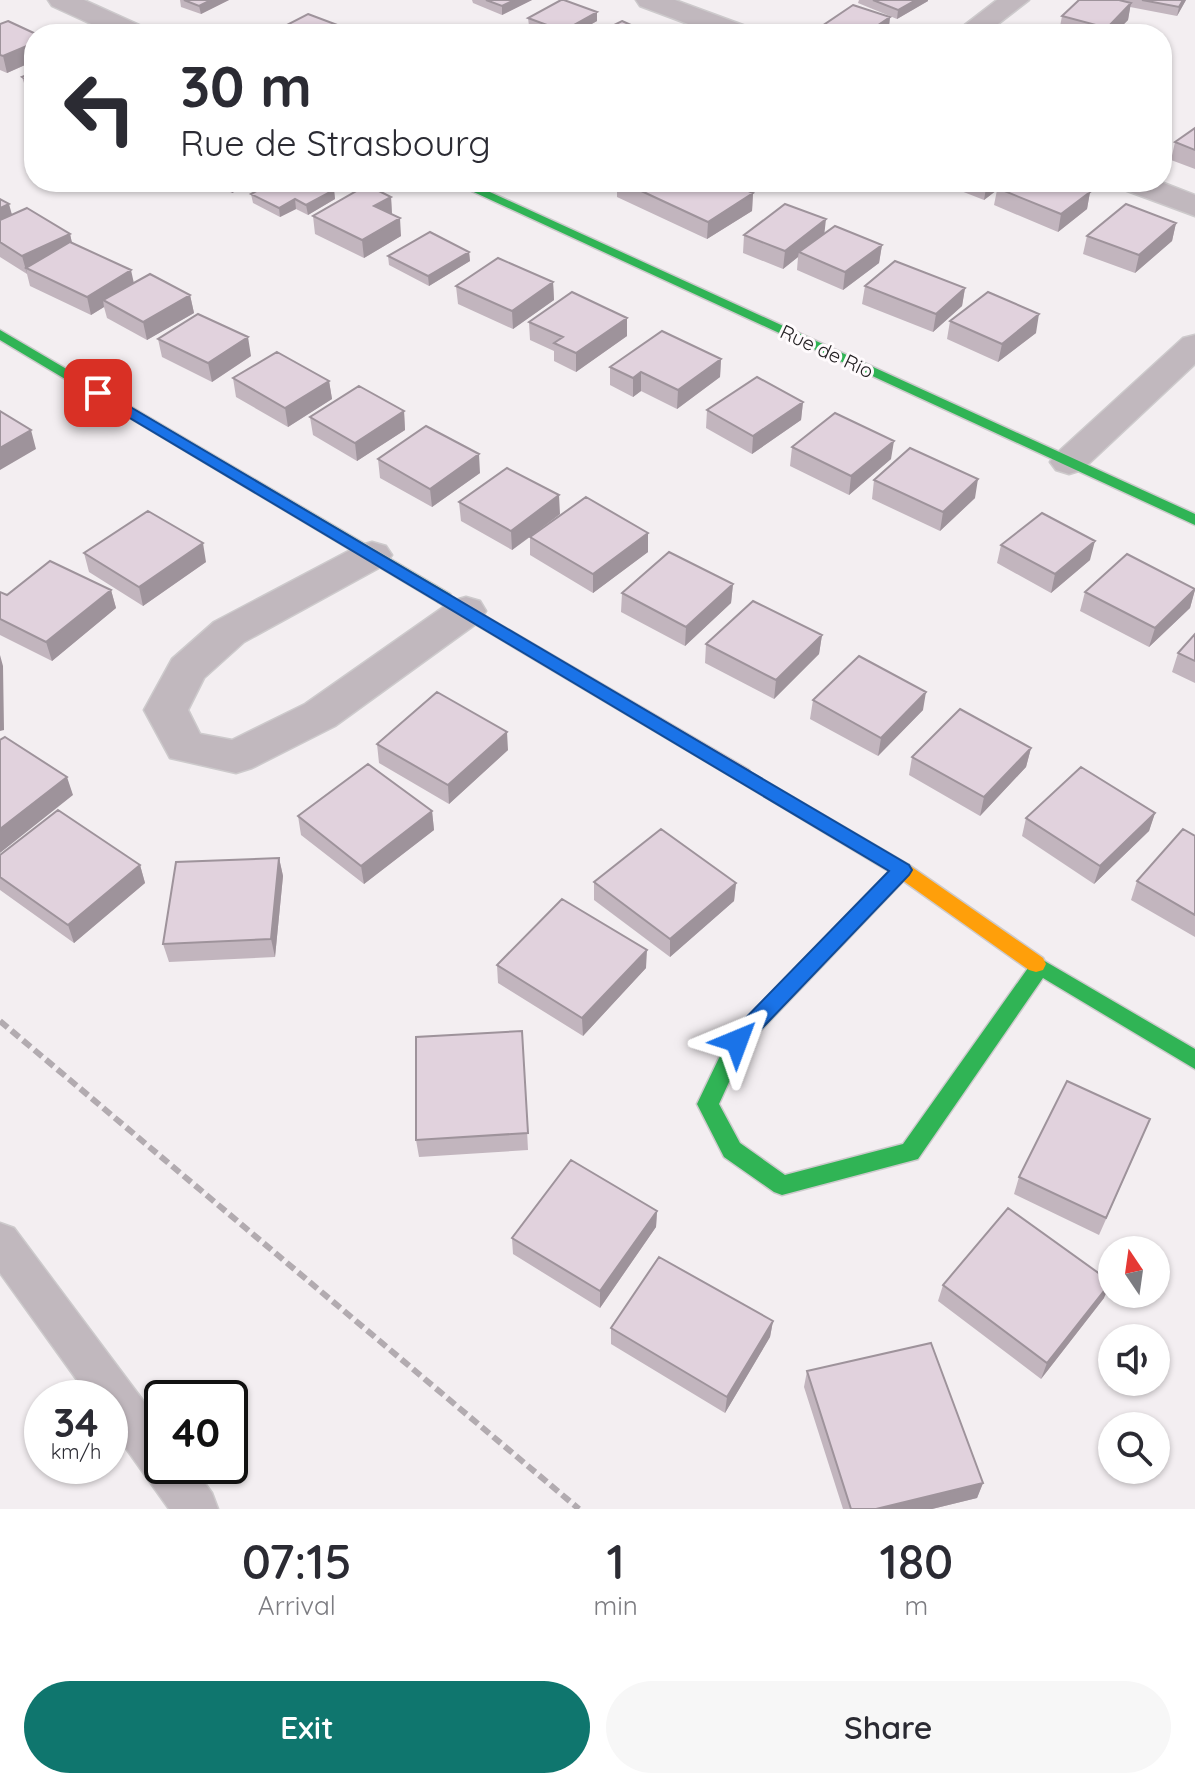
<!DOCTYPE html>
<html lang="en">
<head>
<meta charset="utf-8">
<style>
  body { margin:0; font-family:Quicksand,sans-serif; background:#f7f7f7; color:#2b2b33; height:100vh; display:flex; flex-direction:column; font-size:30px; white-space:nowrap }
  * { box-sizing:border-box; margin:0 }
  p { font-size:26px; color:#7c7c81 }
  .icon { flex:none; width:44px; height:44px; fill:none; stroke:currentColor; stroke-width:2; stroke-linecap:round; stroke-linejoin:round }
  .map { position:relative; height:1509px; overflow:hidden }
  .side { display:flex; flex-direction:column; background:#fff; flex:1 }
  .side>* { flex:none }
  .banner { position:absolute; left:24px; top:24px; width:1148px; height:168px; border-radius:32px; box-shadow:0 2px 6px #0004; background:#fff; color:#2b2b33; overflow:hidden }
  .needle { width:52px; rotate:347deg }
  .fabs { position:absolute; left:1098px; top:1236px; display:grid; gap:16px }
  .fabs a { display:grid; place-items:center; width:72px; height:72px; border-radius:50%; background:#fff; box-shadow:0 2px 6px #0004; font-size:40px }
  .speed { position:absolute; left:24px; top:1380px; display:flex; gap:16px; font-size:40px; font-weight:700; text-align:center }
  .speed>* { display:grid; place-content:center; width:104px; height:104px; border-radius:50%; background:#fff; box-shadow:0 2px 6px #0004; line-height:1 }
  .speed small { font-size:20px; font-weight:400 }
  .speed .limit { border:4px solid #111; border-radius:12px; background:#fff; color:#111 }
  .pin { position:absolute; display:grid; place-items:center; width:68px; height:68px; color:#fff; margin:-34px; border-radius:16px; box-shadow:0 4px 12px #0006 }
  .me { position:absolute; width:88px; margin:-44px; rotate:44deg; stroke-linejoin:round; filter:drop-shadow(0 0 6px #0008) }
  .turn { display:flex; align-items:center; gap:28px; height:168px; padding:0 24px; font-size:36px }
  .turn .icon { width:104px; height:104px; stroke-width:2.5 }
  .turn b { display:block; font-size:56px; line-height:68px }
  .eta { display:flex; justify-content:space-evenly; align-items:center; height:136px; text-align:center }
  .eta b { font-size:48px; font-weight:600; line-height:56px }
  .action { display:flex; gap:16px; margin-top:auto; padding:16px 24px }
  .action a { flex:1; height:92px; border-radius:48px; background:#0f766e; color:#fff; font-size:32px; font-weight:600; line-height:92px; text-align:center }
  .action a+a { background:#f7f7f7; color:#2b2b33 }
  .map>svg:first-child { display:block }
  .lines { fill:none; stroke-linecap:round; stroke-linejoin:round }
  .lane-casing { stroke:#cdcacc; stroke-width:3 }
  .street-casing { stroke:#cdcacc; stroke-width:3 }
  .fast-casing { stroke:#cdcacc; stroke-width:3 }
  .slow-casing { stroke:#cdcacc; stroke-width:3 }
  .jam-casing { stroke:#cdcacc; stroke-width:3 }
  .path { stroke:#b2abb0; stroke-width:6; stroke-dasharray:10 5; stroke-linecap:butt }
  .lane { fill:#c1b8be; fill-rule:evenodd }
  .street { fill:#c1b8be; fill-rule:evenodd }
  .fast { fill:#30b455; fill-rule:evenodd }
  .slow { fill:#ff9f0a; fill-rule:evenodd }
  .jam { fill:#e5322d; fill-rule:evenodd }
  .wall { fill:#c2b5be }
  .shaded-wall { fill:#9e939b }
  .building { fill:#e1d2dd; stroke:#9e939b; stroke-width:2 }
  .route { fill:#1a73e8; stroke:#114b97; stroke-width:2 }
  .labels { text-anchor:middle; dominant-baseline:central; stroke-width:6; stroke-linejoin:round; paint-order:stroke }
  .far-street-label { font-size:20px; fill:#242123; stroke:#fffbfd }
</style>
</head>
<body>
<div class="map">
<svg width="1195" height="1509" viewBox="0 0 1195 1509">
  <rect width="100%" height="100%" fill="#f3eef1"/>
  <g class="lines">
    <defs>
      <path id="lane" d="M0 1223 14 1228 162 1426V1466H192L212 1493 218 1509H169L110 1426V1398H90L0 1273Z"/>
      <path id="street" d="M48 0H84L146 28 150 34H113L52 6Z
        M636 0H675L751 28 755 34H715L640 6Z
        M997 0H1029L985 34H953Z
        M1117 182H1161L1195 195V216L1122 189Z
        M1195 335V364L1082 470 1069 474 1056 470 1050 462 1056 454 1183 338Z
        M372 542 386 546 392 555 386 564 244 642 204 678 188 710 200 734 232 740 305 704 452 601 466 597 480 601 486 611 480 621 335 726 252 768 236 773 170 758 144 710 172 659 214 622 358 546Z"/>
      <path id="fast" d="M452 182H468L1195 514V525Z
        M0 330 450 594 452 598 444 604 438 602 0 340Z
        M902 863 909 865 912 870 909 875 745 1047 719 1104 740 1143 785 1175 903 1144 1028 968 1026 964 1029 958 1036 956 1195 1049V1069L1043 978 918 1159 782 1195 774 1192 724 1157 697 1104 730 1035 895 865Z"/>
      <path id="slow" d="M743 768 909 865 1043 958 1046 964 1043 970 1036 972 1029 970 895 875 737 780 734 775 737 770Z"/>
      <path id="jam" d="M444 592 749 770 752 775 749 780H737L438 602 436 598Z"/>
    </defs>
    <use href="#lane" class="lane-casing"/>
    <use href="#street" class="street-casing"/>
    <use href="#fast" class="fast-casing"/>
    <use href="#slow" class="slow-casing"/>
    <use href="#jam" class="jam-casing"/>
    <path class="path" d="M0 1021 579 1509"/>
    <use href="#lane" class="lane"/>
    <use href="#street" class="street"/>
    <use href="#fast" class="fast"/>
    <use href="#slow" class="slow"/>
    <use href="#jam" class="jam"/>
  </g>
  <path class="wall" d="M180 0H229L201 14 181 7Z
    M472 0H532L502 15 473 3Z
    M859 0H928V1L897 19 858 3Z
    M1121 0H1186L1177 16 1130 7 1128 20 1114 34H1046L1059 32 1062 16Z
    M890 17 889 26 877 34H829L824 32 825 24Z
    M528 18 597 21 574 34H549L529 26Z
    M0 24 34 34V61L7 73 0 70Z
    M34 72V92L25 86 22 77Z
    M1195 128V169L1171 160 1175 142Z
    M212 182H255L232 193Z
    M617 182H728L753 193 752 211 707 239 617 197Z
    M938 182H1066L1090 192 1087 209 1058 232 994 205 997 190 984 200Z
    M334 190 335 199 308 215 296 209 280 217 253 203 251 194Z
    M391 197 392 214 401 236 364 258 315 234 313 216Z
    M0 199 12 214 70 234 72 243 134 283 190 295 194 313 147 340 107 318 104 307 91 315 30 286 27 274 0 257Z
    M1176 223 1172 241 1135 273 1083 254 1087 236Z
    M824 234 882 245 879 263 843 290 797 270 798 257 783 269 743 253 744 235Z
    M469 252 470 261 429 286 389 265 388 256Z
    M553 282 554 300 513 329 458 304 456 286Z
    M865 286 965 288 962 306 933 332 862 304Z
    M627 318V336L576 372 554 361V351L530 340 529 322Z
    M950 321 1036 333 998 362 947 339Z
    M158 339 251 356 212 382 162 357Z
    M721 359 720 377 677 409 641 391 633 397 610 385V367Z
    M233 378 329 381 332 399 288 427 236 397Z
    M803 402 801 420 752 454 706 428 707 410Z
    M404 411 405 430 357 461 313 435 310 417Z
    M792 447 891 459 849 495 790 466Z
    M378 459 480 473 432 507 380 478Z
    M874 480 975 498 940 531 872 499Z
    M459 502 560 514 531 536 648 533V552L593 593 530 555V537L512 550 461 521Z
    M1001 545 1090 560 1051 593 997 563Z
    M84 553 206 562 143 606 89 572Z
    M733 584 731 603 685 646 621 612 622 593Z
    M1195 589 1190 608 1149 647 1080 611 1085 592Z
    M111 590 116 608 52 661 0 635V592L7 595Z
    M1195 634V683L1172 672 1178 653Z
    M822 635 819 654 774 699 705 663 706 644Z
    M813 700 923 710 878 756 810 719Z
    M377 744 508 750 449 804 379 763Z
    M1031 748 1026 767 980 816 909 775 912 757Z
    M432 811 434 830 364 884 301 835 298 816Z
    M1155 813 1149 831 1094 884 1022 836 1026 818Z
    M1195 836V937L1131 900 1137 881Z
    M0 855 140 865 145 883 74 943 0 890Z
    M279 858 283 876 275 957 169 962 163 944Z
    M594 882 736 883 734 901 670 957 594 900Z
    M497 965 646 968 583 1036 498 983Z
    M522 1031 528 1150 419 1157 416 1140Z
    M1143 1136 1099 1235 1014 1194 1019 1177Z
    M657 1211 656 1227 600 1308 513 1254 512 1238Z
    M943 1285 1104 1298 1041 1379 938 1301Z
    M773 1321 770 1337 725 1413 611 1344V1328Z
    M807 1371 983 1483 977 1498 932 1509H843L804 1387Z"/>
  <path class="shaded-wall" d="M211 0H229L201 14 199 6Z
    M514 0H532L502 15V6Z
    M916 0H928V1L897 19 898 10Z
    M1183 0H1186L1177 16 1179 7Z
    M1131 3 1128 20 1114 34H1106L1107 28Z
    M597 12V21L574 34H563V31Z
    M890 17 889 26 877 34H865Z
    M34 43V61L7 73 3 56Z
    M230 182H255L232 193Z
    M987 182H1007L997 188V190L984 200Z
    M334 190 335 199 308 215 306 205Z
    M1090 192 1087 209 1058 232 1061 214Z
    M753 193 752 211 707 239 708 222Z
    M391 197 392 215 374 206Z
    M295 199 296 209 280 217 279 208Z
    M9 204 14 222 0 228V208Z
    M400 218 401 236 364 258 362 240Z
    M826 219 824 237 799 252 798 257 783 269 785 251Z
    M1176 223 1172 241 1135 273 1139 255Z
    M70 234 74 252 26 268 27 274 22 256Z
    M882 245 879 263 843 290 845 272Z
    M469 252 470 261 429 286 428 276Z
    M131 270 135 288 103 300 104 307 91 315 87 297Z
    M553 282 554 300 513 329 512 311Z
    M965 288 962 306 933 332 936 314Z
    M190 295 194 313 147 340 143 322Z
    M1039 314 1036 333 998 362 1002 344Z
    M627 318V336L576 372V353Z
    M248 337 251 356 212 382 208 363Z
    M721 359 720 377 677 409 678 390Z
    M641 372V391L633 397V378Z
    M329 381 332 399 288 427 285 408Z
    M803 402 801 420 752 454 753 436Z
    M404 411 405 430 357 461 355 443Z
    M31 430 36 449 0 470V448Z
    M894 441 891 459 849 495 851 476Z
    M479 454 480 473 432 507 430 489Z
    M978 479 975 498 940 531 943 512Z
    M559 495 560 514 512 550 511 531Z
    M648 533V552L593 593V574Z
    M1095 541 1090 560 1051 593 1055 574Z
    M203 543 206 562 143 606 139 587Z
    M733 584 731 603 685 646 686 627Z
    M111 590 116 608 52 661 46 642Z
    M1195 590 1190 608 1149 647 1155 628Z
    M822 635 819 654 774 699 776 680Z
    M0 655 3 666 4 730 0 731Z
    M926 692 923 710 878 756 881 738Z
    M507 732 508 750 449 804 448 785Z
    M1031 748 1026 767 980 816 984 797Z
    M67 777 73 795 0 853V829Z
    M432 811 434 830 364 884 361 866Z
    M1155 813 1149 831 1094 884 1100 866Z
    M279 858 283 876 275 957 271 939Z
    M140 865 145 883 74 943 68 925Z
    M736 883 734 901 670 957V939Z
    M647 950 646 968 583 1036 582 1018Z
    M657 1211 656 1227 600 1308V1291Z
    M1111 1282 1104 1298 1041 1379 1047 1363Z
    M773 1321 770 1337 725 1413 727 1397Z
    M983 1483 977 1498 932 1509H876Z"/>
  <path class="building" d="M184 0H211L199 6Z
    M486 0H514L502 6Z
    M561 0H564L597 12 563 31 528 18Z
    M873 0H916L898 10Z
    M1079 0H1119L1131 3 1107 28 1062 16Z
    M1142 0H1183L1179 7Z
    M853 5 890 17 865 34H856L825 24Z
    M308 14 348 29 340 34H283L275 31Z
    M8 21 36 34H34V43L3 56 0 55V24Z
    M622 21 651 34H596Z
    M1053 29 1067 34H1046Z
    M359 30 368 34H351Z
    M34 72V84L22 77Z
    M1195 128V150L1175 142Z
    M274 182H318L334 190 306 205 295 199 279 208 251 194Z
    M622 182H728L753 193 708 222Z
    M1005 182H1066L1090 192 1061 214 997 188Z
    M367 185 391 197 374 206 400 218 362 240 313 216Z
    M0 199 9 204 0 208Z
    M785 204 826 219 785 251 744 235Z
    M1126 204 1176 223 1139 255 1087 236Z
    M27 208 70 234 22 256 0 242V220Z
    M835 226 882 245 845 272 799 252Z
    M430 232 469 252 428 276 388 256Z
    M70 242 131 270 87 297 26 268Z
    M498 258 553 282 512 311 456 286Z
    M895 261 965 288 936 314 865 286Z
    M150 274 190 295 143 322 103 300Z
    M572 292 627 318 576 353 554 343 563 337 529 322Z
    M988 292 1039 314 1002 344 950 321Z
    M198 314 248 337 208 363 158 339Z
    M662 331 721 359 678 390 641 372 633 378 610 367Z
    M277 352 329 381 285 408 233 378Z
    M757 377 803 402 753 436 707 410Z
    M359 386 404 411 355 443 310 417Z
    M0 411 31 430 0 448Z
    M835 413 894 441 851 476 792 447Z
    M426 426 479 454 430 489 378 459Z
    M910 448 978 479 943 512 874 480Z
    M507 468 559 495 511 531 459 502Z
    M586 497 648 533 593 574 530 537Z
    M148 511 203 543 139 587 84 553Z
    M1042 513 1095 541 1055 574 1001 545Z
    M669 552 733 584 686 627 622 593Z
    M1127 554 1195 589 1155 628 1085 592Z
    M50 561 111 590 46 642 0 619V592L7 595Z
    M753 601 822 635 776 680 706 644Z
    M1195 634V661L1178 653Z
    M859 656 926 692 881 738 813 700Z
    M437 692 507 732 448 785 377 744Z
    M960 709 1031 748 984 797 912 757Z
    M5 737 67 777 0 829V740Z
    M368 764 432 811 361 866 298 816Z
    M1081 767 1155 813 1100 866 1026 818Z
    M58 810 140 865 68 925 0 877V855Z
    M661 829 736 883 670 939 594 882Z
    M1183 829 1195 836V915L1137 881Z
    M279 858 271 939 163 944 176 862Z
    M562 899 647 950 582 1018 497 965Z
    M522 1031 528 1133 416 1140V1037Z
    M1067 1081 1150 1119 1106 1218 1019 1177Z
    M571 1160 657 1211 600 1291 512 1238Z
    M1008 1208 1111 1282 1047 1363 943 1285Z
    M659 1257 773 1321 727 1397 611 1328Z
    M931 1343 983 1483 876 1509H851L807 1371Z"/>
  <path class="route" d="M98 388 909 865 912 870 909 875 744 1047 737 1050 729 1047 726 1041 729 1035 889 871 93 396 91 393Z"/>
  <g class="labels">
    <g class="far-street-label">
      <text transform="translate(827 351) rotate(25)">Rue de Rio</text>
    </g>
  </g>
</svg>
<div class="fabs">
<a><svg class="needle" viewBox="-14 -14 28 28"><path d="M0-13l5 13h-10z" fill="#e53935"/><path d="M0 13l5-13h-10z" fill="#7c7c81"/></svg></a>
<a><svg class="icon" aria-label="sound" viewBox="0 0 24 24"><path d="M4 9h4l5-4v14l-5-4H4zM17 9q2 3 0 6"/></svg></a>
<a><svg class="icon" aria-label="search" viewBox="0 0 24 24"><circle cx="10" cy="10" r="6"/><path d="M15 15l6 6"/></svg></a>
</div>
<div class="speed"><div>34<small>km/h</small></div><div class="limit">40</div></div>
<div class="pin" style="left:98px;top:393px;background:#d93025"><svg class="icon" aria-label="arrive" viewBox="0 0 24 24"><path d="M6 21V4h12l-3 4 3 4H6"/></svg></div>
<svg class="me" style="left:737px;top:1041px" viewBox="-20 -20 40 40"><path d="M0-17L14 15 0 8-14 15z" fill="#1a73e8" stroke="#fff" stroke-width="4"/></svg>
<div class="banner">
<div class="turn"><svg class="icon" aria-label="left" viewBox="0 0 24 24"><path d="M17 20v-9H6M10 6l-5 5 5 5"/></svg><div><b>30 m</b>Rue de Strasbourg</div></div>
</div>
</div>
<section class="side">
<div class="eta">
<div><b>07:15</b><p>Arrival</p></div>
<div><b>1</b><p>min</p></div>
<div><b>180</b><p>m</p></div>
</div>
<div class="action"><a>Exit</a><a>Share</a></div>
</section>
</body>
</html>
